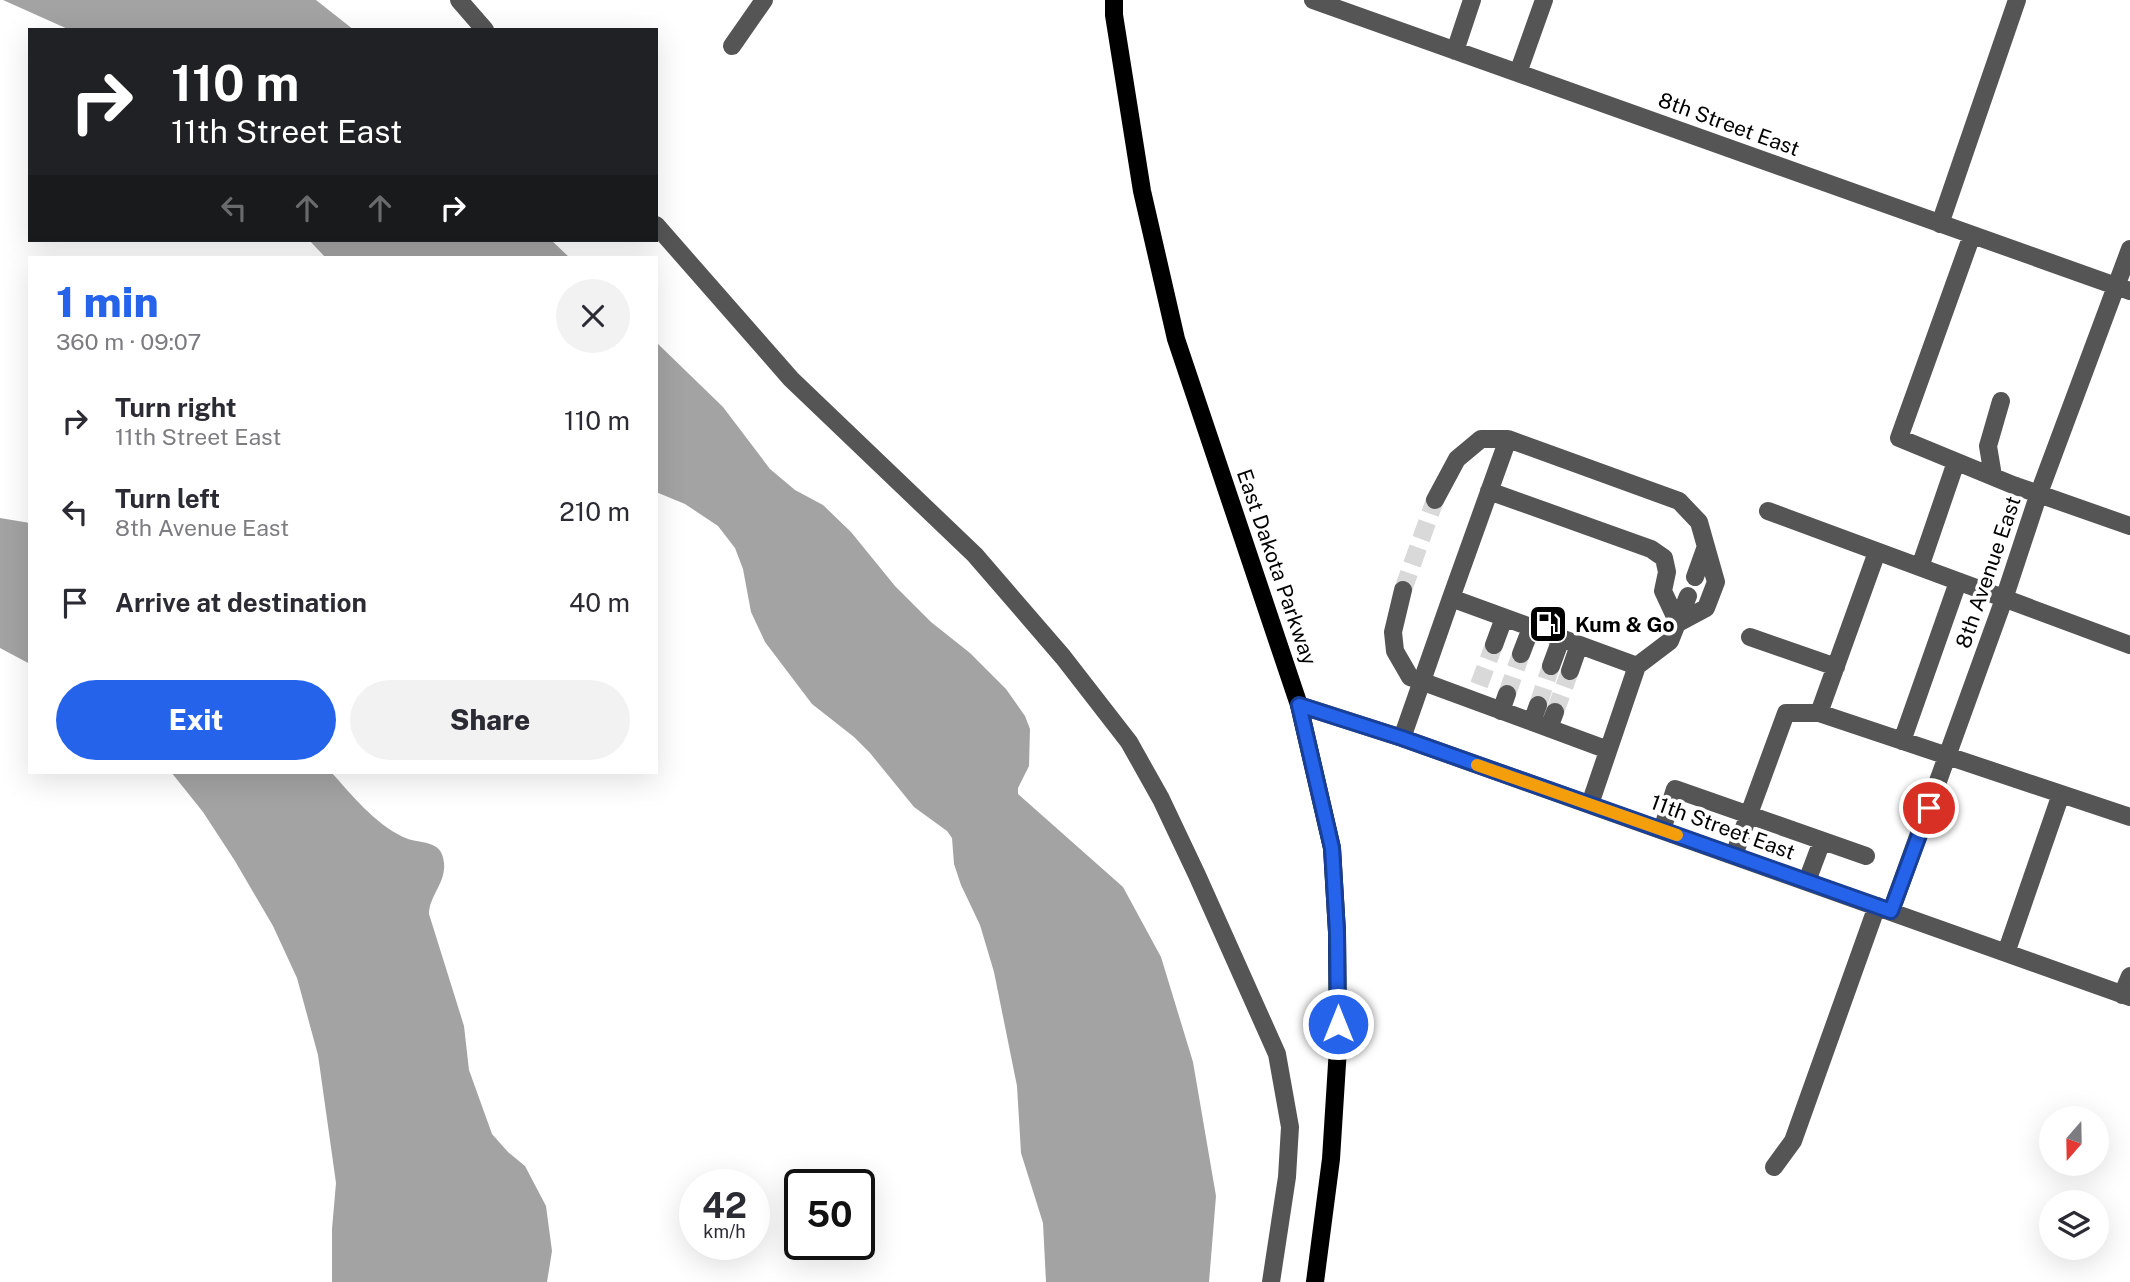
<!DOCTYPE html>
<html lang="en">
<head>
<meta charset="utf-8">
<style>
  body { margin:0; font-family:"Public Sans",sans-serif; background:#f2f2f3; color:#2b2b33; height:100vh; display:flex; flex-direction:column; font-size:26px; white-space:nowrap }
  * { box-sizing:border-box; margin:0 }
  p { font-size:23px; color:#7c7c81 }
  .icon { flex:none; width:38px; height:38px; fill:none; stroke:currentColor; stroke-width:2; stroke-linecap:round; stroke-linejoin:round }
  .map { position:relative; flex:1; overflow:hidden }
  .details { position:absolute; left:28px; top:256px; width:630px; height:518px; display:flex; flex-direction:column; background:#fff; border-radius:0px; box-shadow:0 7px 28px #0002 }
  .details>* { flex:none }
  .banner { position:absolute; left:28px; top:28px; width:630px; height:214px; border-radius:0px; box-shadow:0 7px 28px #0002; background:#202124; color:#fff; overflow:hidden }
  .needle { width:46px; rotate:200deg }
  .buttons { position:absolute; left:2039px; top:1106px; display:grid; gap:14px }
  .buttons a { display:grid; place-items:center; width:70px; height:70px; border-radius:50%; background:#fff; box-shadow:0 7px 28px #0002; font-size:35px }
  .speed { position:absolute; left:679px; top:1169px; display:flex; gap:14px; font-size:35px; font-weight:700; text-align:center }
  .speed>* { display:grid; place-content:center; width:91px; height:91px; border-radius:50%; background:#fff; box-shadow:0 7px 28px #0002; line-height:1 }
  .speed small { font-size:18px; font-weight:400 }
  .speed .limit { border:4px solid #111; border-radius:10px; background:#fff; color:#111 }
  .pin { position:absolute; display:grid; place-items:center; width:60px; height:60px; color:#fff; margin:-30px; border:4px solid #fff; border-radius:50%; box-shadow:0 2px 7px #0007 }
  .me { position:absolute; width:77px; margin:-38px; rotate:0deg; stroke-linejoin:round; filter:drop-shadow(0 0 5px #0008) }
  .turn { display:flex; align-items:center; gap:24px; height:147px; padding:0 28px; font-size:32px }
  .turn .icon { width:91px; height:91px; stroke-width:2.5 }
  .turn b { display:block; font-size:49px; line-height:60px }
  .lanes { display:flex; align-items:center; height:66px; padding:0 28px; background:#0003; justify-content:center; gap:35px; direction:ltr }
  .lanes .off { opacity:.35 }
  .round { display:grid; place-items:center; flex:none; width:74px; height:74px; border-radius:37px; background:#f2f2f3 }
  .overview { display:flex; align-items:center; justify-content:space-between; height:119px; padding:0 28px }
  h1 { font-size:42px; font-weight:800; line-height:52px; color:#2563eb }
  .button { display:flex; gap:14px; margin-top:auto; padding:14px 28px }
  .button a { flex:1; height:80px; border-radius:42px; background:#2563eb; color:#fff; font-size:28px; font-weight:800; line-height:80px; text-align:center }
  .button a+a { background:#f2f2f3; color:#2b2b33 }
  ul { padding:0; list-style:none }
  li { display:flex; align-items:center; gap:21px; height:91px; padding:0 28px }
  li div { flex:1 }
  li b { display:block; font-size:26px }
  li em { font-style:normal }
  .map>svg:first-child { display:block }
  .water { fill:#a3a3a3 }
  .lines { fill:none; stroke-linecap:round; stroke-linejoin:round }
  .minor-tunnel { stroke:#d9d9d9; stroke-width:18; stroke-dasharray:18 9; stroke-linecap:butt }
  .minor { stroke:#555; stroke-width:18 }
  .major { stroke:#000; stroke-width:18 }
  .route-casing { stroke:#184099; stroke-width:18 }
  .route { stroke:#2563eb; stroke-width:12 }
  .slow { stroke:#f59e0b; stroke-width:12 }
  .labels { text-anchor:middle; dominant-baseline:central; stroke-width:7; stroke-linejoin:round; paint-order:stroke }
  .street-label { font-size:21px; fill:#000; stroke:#fff }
  .poi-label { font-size:21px; font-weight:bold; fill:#000; stroke:#fff; text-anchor:start }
</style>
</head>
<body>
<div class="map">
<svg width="2130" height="1282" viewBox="0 0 2130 1282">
  <rect width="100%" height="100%" fill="#fff"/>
  <path class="water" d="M3 0H316L354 30H70Z
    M309 240H551L569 257H325Z
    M656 342 723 407 770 469 795 490 823 505 851 532 895 586 931 622 970 653 1006 689 1025 716 1030 729 1029 766 1018 788V794L1123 887 1161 957 1193 1062 1216 1196 1209 1282H1046L1043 1223 1021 1153 1017 1086 994 972 980 925 961 885 954 864 952 838 947 831 914 807 870 753 854 737 812 704 765 642 751 612 743 569 735 548 718 526 685 504 656 492Z
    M0 518 30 523V664L0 648Z
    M171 772H331C353 796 373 822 403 837 420 845 442 838 444 863 446 883 429 896 429 914L464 1026 469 1070 492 1134 508 1152 525 1166 546 1206 552 1251 547 1282H332V1229L336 1183 318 1055 297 978 273 926 235 861 203 812Z"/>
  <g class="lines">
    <path class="minor-tunnel" d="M1403 590 1435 500
      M1479 685 1494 645
      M1507 694 1521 654
      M1538 705 1551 666
      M1555 712 1570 671"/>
    <path class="minor" d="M459 0 485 30
      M1313 0 2130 291
      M732 46 764 0
      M1455 51 1472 0
      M1518 73 1544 0
      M1940 224 2017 0
      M656 225 791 379 975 555 1063 657 1129 742 1161 799 1197 875 1277 1054 1290 1127 1287 1177 1271 1282
      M1972 235 1899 438 2013 485 2130 526
      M1993 476 1988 446 2001 401
      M1435 500 1457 459 1481 439H1508
      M1768 511 2130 645
      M1920 567 1956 462
      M1695 577 1705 549
      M1403 590 1393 632 1395 651 1410 677 1608 750
      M1451 598 1508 439 1679 501 1699 522 1716 582 1706 608 1678 623 1663 591 1667 572 1664 558 1651 549 1489 491
      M1750 637 1836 667
      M1494 645 1504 618
      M1521 654 1531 628
      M1551 666 1561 639
      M1637 666 1670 641 1688 596
      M1570 671 1579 645
      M1299 705 1402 738 2130 997
      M1501 711 1507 694
      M1819 713 1877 552
      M1532 722 1538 705
      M1549 728 1555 712
      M1402 738 1451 598 1637 666 1590 804
      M1902 741 1958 582
      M1662 830 1675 789 1866 856
      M1734 855 1786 713H1819L2130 817
      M1807 881 1822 841
      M1891 911 2004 599 2039 493 2130 249
      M2006 953 2061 794
      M2122 995 2130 976
      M1774 1167 1793 1141 1877 906"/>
    <path class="major" d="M1114 0V15L1142 191 1176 339 1299 705 1332 848 1337 932 1338 1048 1331 1159 1315 1282"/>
  </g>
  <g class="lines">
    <defs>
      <path id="route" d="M1338 1024 1337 932 1332 848 1299 705 1402 738 1891 911 1929 808"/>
    </defs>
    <use href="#route" class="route-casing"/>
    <use href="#route" class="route"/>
    <path class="slow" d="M1477 765 1677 835"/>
  </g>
  <defs>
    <symbol id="fuel-square" viewBox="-11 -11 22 22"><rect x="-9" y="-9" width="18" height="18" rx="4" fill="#000" stroke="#fff"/><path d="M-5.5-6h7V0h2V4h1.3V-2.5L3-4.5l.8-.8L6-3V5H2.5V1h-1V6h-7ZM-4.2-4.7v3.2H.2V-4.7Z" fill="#fff"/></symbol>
  </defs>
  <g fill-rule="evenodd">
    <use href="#fuel-square" x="1526" y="602" width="44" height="44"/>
  </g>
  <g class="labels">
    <g class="street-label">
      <text transform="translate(1729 124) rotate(20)">8th Street East</text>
      <text transform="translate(1277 567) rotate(71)">East Dakota Parkway</text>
      <text transform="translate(1988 572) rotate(-71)">8th Avenue East</text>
      <text transform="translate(1723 827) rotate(20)">11th Street East</text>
    </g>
    <g class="poi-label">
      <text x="1575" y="624">Kum &amp; Go</text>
    </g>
  </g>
</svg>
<div class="buttons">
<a><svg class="needle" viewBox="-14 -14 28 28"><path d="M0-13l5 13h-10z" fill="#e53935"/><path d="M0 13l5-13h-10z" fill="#7c7c81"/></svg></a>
<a><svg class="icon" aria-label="layers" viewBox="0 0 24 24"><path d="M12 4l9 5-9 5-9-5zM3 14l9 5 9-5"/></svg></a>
</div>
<div class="speed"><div>42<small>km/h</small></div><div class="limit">50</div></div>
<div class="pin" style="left:1929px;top:808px;background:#d93025"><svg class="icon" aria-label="arrive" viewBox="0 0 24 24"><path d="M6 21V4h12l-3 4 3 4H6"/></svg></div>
<svg class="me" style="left:1338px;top:1024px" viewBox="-20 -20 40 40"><circle r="17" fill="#2563eb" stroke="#fff" stroke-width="3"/><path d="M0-11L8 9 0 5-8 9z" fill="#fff"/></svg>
<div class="banner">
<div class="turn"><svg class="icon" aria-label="right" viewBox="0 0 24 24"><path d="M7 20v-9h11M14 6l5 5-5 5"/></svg><div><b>110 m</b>11th Street East</div></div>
<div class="lanes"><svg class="icon off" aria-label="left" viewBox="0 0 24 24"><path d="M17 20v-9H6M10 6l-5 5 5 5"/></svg><svg class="icon off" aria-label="ahead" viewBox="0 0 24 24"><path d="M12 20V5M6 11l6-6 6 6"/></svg><svg class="icon off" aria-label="ahead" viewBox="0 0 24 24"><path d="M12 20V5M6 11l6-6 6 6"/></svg><svg class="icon" aria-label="right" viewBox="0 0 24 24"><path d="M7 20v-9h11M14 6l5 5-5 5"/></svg></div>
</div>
<section class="details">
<div class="overview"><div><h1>1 min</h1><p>360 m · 09:07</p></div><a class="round"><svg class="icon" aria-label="close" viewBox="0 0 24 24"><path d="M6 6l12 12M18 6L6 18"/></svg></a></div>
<ul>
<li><svg class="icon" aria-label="right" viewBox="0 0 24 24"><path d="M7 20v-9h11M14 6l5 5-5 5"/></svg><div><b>Turn right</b><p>11th Street East</p></div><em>110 m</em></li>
<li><svg class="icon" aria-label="left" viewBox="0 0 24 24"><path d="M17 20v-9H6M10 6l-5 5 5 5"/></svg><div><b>Turn left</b><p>8th Avenue East</p></div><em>210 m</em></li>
<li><svg class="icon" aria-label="arrive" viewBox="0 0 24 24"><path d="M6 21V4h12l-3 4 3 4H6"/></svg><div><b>Arrive at destination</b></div><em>40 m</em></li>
</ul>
<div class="button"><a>Exit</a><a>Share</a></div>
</section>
</div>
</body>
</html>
